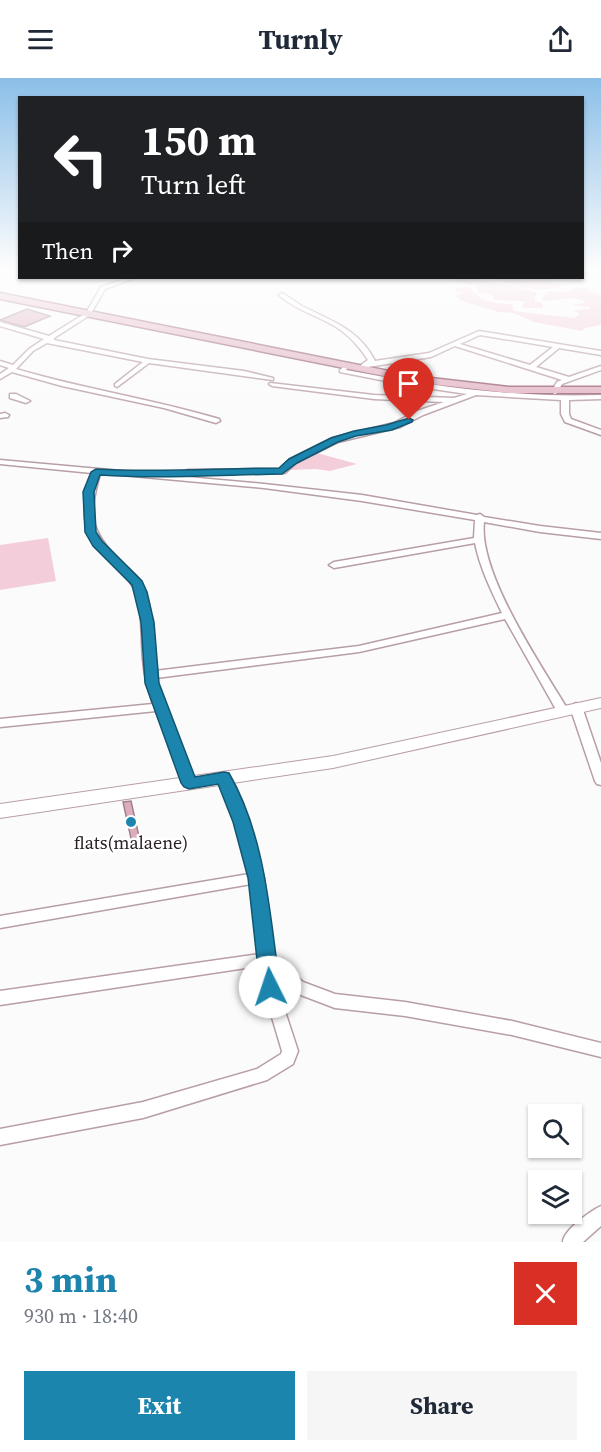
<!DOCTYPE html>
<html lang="en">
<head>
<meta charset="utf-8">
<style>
  body { margin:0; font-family:"Source Serif 4",serif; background:#f6f6f7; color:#1f2937; height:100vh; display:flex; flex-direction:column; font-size:22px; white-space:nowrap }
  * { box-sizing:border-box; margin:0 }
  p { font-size:20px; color:#747a83 }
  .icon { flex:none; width:33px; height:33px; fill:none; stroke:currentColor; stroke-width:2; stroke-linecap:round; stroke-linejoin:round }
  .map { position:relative; height:1164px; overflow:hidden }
  .sheet { display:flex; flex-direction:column; background:#fff; flex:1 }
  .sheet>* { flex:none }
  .banner { position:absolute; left:18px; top:18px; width:566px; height:183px; border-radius:0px; box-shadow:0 2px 4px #0004; background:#202124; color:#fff; overflow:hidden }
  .tools { position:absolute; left:528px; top:1026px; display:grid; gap:12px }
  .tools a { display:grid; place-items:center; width:54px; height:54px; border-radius:0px; background:#fff; box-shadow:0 2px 4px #0004; font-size:30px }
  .pin { position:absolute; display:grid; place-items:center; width:51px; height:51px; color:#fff; margin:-62px -26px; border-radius:50% 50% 50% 0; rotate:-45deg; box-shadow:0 0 6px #0007 }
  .pin .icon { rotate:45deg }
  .me { position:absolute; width:66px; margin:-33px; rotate:356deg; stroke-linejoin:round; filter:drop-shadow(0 0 4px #0008) }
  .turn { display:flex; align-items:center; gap:21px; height:126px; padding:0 24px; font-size:27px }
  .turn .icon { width:78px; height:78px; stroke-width:2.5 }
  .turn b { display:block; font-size:42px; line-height:51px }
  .then { display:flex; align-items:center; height:57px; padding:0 24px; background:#0003; gap:12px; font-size:22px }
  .round { display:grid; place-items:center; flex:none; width:63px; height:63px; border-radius:0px; background:#f6f6f7 }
  .overview { display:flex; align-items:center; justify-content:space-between; height:102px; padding:0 24px }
  h1 { font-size:36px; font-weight:700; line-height:45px; color:#1c85ae }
  .cta { display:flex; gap:12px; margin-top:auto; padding:12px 24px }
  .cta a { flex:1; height:69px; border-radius:0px; background:#1c85ae; color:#fff; font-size:24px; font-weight:700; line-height:69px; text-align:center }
  .cta a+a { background:#f6f6f7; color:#1f2937 }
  header { display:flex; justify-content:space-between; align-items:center; height:78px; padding:0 24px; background:#fff; font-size:27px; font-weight:700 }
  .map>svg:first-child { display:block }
  .green { fill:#f3cdd9 }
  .building { fill:#ddadbc; stroke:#9d848b; stroke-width:1.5 }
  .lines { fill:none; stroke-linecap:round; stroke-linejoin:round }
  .street-casing { stroke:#b89ea6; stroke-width:3 }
  .secondary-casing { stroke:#b89ea6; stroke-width:2 }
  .primary-casing { stroke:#955f71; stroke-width:3 }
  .street { fill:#fff; fill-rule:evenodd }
  .secondary { fill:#fff; fill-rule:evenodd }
  .primary { fill:#e2b3c3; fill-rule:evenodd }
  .route { fill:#1c85ae; stroke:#125671; stroke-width:1.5 }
  .poi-dot { fill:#1c85ae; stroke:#fff; stroke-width:2 }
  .labels { text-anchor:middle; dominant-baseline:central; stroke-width:5; stroke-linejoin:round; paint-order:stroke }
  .poi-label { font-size:18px; fill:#2b2124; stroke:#fff }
</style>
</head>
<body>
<header><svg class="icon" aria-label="menu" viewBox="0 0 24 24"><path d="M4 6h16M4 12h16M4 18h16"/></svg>Turnly<svg class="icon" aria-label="share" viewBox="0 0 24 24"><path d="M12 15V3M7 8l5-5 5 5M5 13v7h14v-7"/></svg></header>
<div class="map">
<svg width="601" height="1164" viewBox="0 0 601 1164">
  <rect width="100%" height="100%" fill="#fbfbfb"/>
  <path class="green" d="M460 200C474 199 523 209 537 215L534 222 542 225 543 230H524L522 227 526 224 523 223 493 222 494 220 490 216 477 214 478 209 476 207 449 203Z
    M494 200H549L552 205 564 206C550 217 509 208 494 200Z
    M465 209 470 210C479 223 494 226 511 226L514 233 575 240 579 236 574 232 590 231 589 229 571 227 585 225V223L573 220 543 223 542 219 551 213 567 214 576 209 586 210 589 214 601 217V247L585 250 582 253 534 244 513 235 499 234 465 224 455 218 462 215 456 213 457 210Z
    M317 375 357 386 330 393 316 391 288 392 304 380Z
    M48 460 56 503 0 512V467Z"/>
  <path class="building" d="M27 231 50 238 24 249 0 242Z
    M131 723 140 763 132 765 123 724Z"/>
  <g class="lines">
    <defs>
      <path id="street" d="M128 200H135L105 211 90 237 54 260V262L148 281 244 293 273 300V302L149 285 117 309 115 308V306L143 284 47 265 33 273 16 291C83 311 152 321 219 341L220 343 216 345 164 330 62 308 12 294 0 301V296L9 290 0 287V283L13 287 29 271 44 261 0 248V244L49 258 86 235 101 209Z
        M282 215C289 219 295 224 302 228 331 243 359 251 375 283L429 275 479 253 601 273V277L559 270 536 289 569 299 601 288V292L562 306 557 315 555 316 551 314 557 304 562 302 455 268 431 279 368 289 363 293 360 291 361 287 368 282C359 268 346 254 331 246 313 236 295 231 280 218L279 217ZM480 257 553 269 530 287 460 266Z
        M346 286 349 288 346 292C431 308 515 320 601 317V321L569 322V336L571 341 601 352V357L565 344 561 336V322L476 317 423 337 400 349 338 364 296 385 285 395 187 396 183 394 187 392 280 391 290 381 332 360 394 345 417 333 444 324 374 321 272 308 269 306 270 305 374 317 454 320 467 316 406 307 340 294V292Z
        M10 316H16L30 323 26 325 10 320Z
        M5 335 9 337 8 339 0 340V336Z
        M0 382 264 406 362 417 477 437 480 436 484 439 540 448 601 455V461L540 454 484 444C478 495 541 587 568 632L562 636 558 635 505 541 359 574 156 600 166 631 195 705 193 708H185L183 705 156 633 0 649V641L153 626C148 611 144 597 143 582 141 560 143 539 137 518 133 505 125 498 116 489 81 454 79 441 92 395L0 386ZM100 395 264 410 362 423 475 442 474 460 334 484 329 487 334 490 475 465C480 490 491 512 502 535L359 568 155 593C151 565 155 532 142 506 138 497 127 490 120 483 88 451 89 437 100 395Z
        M576 625 582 629 601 685V707L597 706 595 703 570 629Z
        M223 695 227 696 229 699 248 744 264 800 273 877 303 904 335 916 405 924 512 943 601 965V979L512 957 405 938 335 930 293 914 276 898 277 909 298 973 293 986 267 1002 143 1040 0 1067V1051L143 1024 257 991 281 976 282 973 263 909 260 888 0 927V913L259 876 251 806 0 850V838L249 796 236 744 217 699 219 696Z
        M601 1128V1148L583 1164H563C563 1153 590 1133 601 1128Z"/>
      <path id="secondary" d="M601 620V630L333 690 0 740V726L333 678Z"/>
      <path id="primary" d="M0 215 414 298 509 309H601V315H509L414 304 0 221Z"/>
    </defs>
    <use href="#street" class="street-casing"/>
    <use href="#secondary" class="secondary-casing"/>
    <use href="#primary" class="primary-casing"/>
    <use href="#street" class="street"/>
    <use href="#secondary" class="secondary"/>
    <use href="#primary" class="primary"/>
  </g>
  <linearGradient id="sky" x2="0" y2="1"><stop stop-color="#8bbfe8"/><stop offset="0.54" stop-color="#fdfdfd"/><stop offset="1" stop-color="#fdfdfd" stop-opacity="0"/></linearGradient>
  <rect width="601" height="352" fill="url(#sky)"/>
  <path class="route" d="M409 340 413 342 412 344 392 352 356 358 338 364 297 385 282 396C221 397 160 401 100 397L94 414 96 454 102 463 142 503 147 514 154 544 159 605 195 699 224 694 229 695C266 759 270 838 280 909L277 915 270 918 263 915 260 909 248 800 233 744 218 706 189 711 184 709 181 705 145 605 141 544 132 507 93 468 85 454 83 414 91 394 96 391C157 395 218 390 279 390L289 381 331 360 354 353 386 347Z"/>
  <circle class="poi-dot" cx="131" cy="744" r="6"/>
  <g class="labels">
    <g class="poi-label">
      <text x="131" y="764">flats(malaene)</text>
    </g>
  </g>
</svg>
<div class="tools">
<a><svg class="icon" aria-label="search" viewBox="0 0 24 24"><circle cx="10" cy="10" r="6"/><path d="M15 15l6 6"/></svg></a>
<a><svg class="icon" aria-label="layers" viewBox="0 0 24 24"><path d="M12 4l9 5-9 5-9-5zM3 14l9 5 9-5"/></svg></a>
</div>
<div class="pin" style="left:409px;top:342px;background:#d93025"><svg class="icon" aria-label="arrive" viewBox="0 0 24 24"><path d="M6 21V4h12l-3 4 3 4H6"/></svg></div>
<svg class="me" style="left:270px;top:909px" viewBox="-20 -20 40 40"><circle r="19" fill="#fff"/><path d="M0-13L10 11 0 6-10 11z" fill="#1c85ae"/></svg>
<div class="banner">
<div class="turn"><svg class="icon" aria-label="left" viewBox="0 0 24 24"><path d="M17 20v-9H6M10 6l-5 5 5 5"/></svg><div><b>150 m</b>Turn left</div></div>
<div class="then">Then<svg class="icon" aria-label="right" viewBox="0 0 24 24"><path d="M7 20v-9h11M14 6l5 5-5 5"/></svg></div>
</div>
</div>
<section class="sheet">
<div class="overview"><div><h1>3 min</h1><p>930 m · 18:40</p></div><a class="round" style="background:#d93025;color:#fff"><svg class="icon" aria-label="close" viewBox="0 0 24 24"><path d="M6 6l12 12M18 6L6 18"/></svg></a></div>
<div class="cta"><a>Exit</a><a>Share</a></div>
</section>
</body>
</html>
